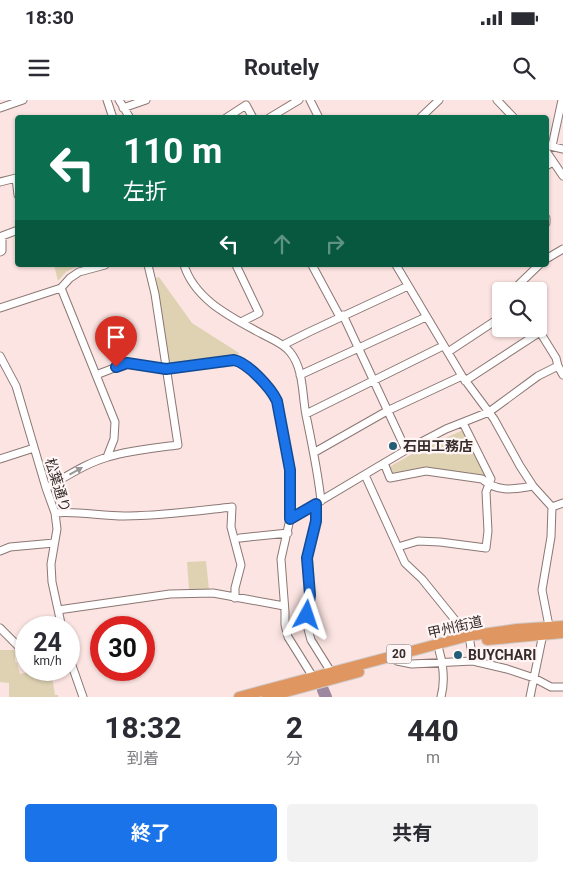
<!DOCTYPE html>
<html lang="ja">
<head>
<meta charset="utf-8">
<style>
  body { margin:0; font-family:Roboto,"Noto Sans JP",sans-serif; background:#f2f2f3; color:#2b2b33; height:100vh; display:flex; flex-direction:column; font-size:19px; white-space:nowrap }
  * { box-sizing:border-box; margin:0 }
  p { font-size:16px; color:#7c7c81 }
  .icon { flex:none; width:28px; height:28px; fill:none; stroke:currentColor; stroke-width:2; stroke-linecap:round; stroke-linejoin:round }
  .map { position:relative; height:597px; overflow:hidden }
  .drawer { display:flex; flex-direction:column; background:#fff; flex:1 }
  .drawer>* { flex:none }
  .banner { position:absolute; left:15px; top:15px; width:534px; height:152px; border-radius:5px; box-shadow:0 1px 4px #0004; background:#0b6e4f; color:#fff; overflow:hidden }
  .tools { position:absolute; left:492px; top:182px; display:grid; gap:10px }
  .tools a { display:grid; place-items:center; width:55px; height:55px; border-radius:5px; background:#fff; box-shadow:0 1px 4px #0004; font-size:25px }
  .speed { position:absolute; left:15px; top:516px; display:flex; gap:10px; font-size:25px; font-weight:700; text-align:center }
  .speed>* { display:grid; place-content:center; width:65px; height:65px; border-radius:50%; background:#fff; box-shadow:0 1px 4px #0004; line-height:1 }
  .speed small { font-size:12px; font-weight:400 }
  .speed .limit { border:8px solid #d22; background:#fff; color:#111 }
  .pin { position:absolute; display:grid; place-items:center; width:42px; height:42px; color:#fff; margin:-51px -21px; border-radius:50% 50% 50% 0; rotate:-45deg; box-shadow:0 0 5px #0007 }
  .pin .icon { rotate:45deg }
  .me { position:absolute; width:55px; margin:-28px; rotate:5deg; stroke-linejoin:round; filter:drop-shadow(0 0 4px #0008) }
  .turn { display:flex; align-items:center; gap:18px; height:105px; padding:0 25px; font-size:22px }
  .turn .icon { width:65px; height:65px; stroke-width:2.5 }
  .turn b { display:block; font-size:35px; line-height:42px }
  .lanes { display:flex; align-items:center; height:48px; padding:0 25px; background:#0003; justify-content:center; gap:25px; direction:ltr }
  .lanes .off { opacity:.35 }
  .eta { display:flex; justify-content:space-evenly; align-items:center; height:85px; text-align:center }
  .eta b { font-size:30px; font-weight:700; line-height:35px }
  .primary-button { display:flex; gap:10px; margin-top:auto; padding:10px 25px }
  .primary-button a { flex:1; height:58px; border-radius:5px; background:#1a73e8; color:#fff; font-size:20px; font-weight:700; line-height:58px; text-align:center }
  .primary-button a+a { background:#f2f2f3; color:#2b2b33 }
  .status { display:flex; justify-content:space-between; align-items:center; height:35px; padding:0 25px; background:#fff; direction:ltr }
  .status svg { height:14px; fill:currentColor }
  header { display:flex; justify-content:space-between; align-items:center; height:65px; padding:0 25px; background:#fff; font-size:22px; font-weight:700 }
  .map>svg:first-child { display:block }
  .green { fill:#dfd2b3 }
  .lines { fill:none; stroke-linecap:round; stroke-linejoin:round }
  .river { stroke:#9e87a0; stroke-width:12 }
  .minor-casing { stroke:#8b7774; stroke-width:9 }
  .highway-casing { stroke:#cfcccc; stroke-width:12 }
  .minor { stroke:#fff; stroke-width:7 }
  .highway { stroke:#df9661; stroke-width:10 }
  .oneway { fill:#9a9695 }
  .route-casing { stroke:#114b97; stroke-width:12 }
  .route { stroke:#1a73e8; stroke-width:9 }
  .poi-dot { fill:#235d76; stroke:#fef5f4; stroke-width:2 }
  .labels { text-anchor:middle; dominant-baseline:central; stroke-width:4.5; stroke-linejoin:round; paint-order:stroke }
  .shield { fill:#fef5f4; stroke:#716867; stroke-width:1 }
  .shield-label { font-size:12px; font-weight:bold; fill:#352c2b }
  .poi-label { font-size:14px; font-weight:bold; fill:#352c2b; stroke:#fef5f4; text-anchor:start }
  .street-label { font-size:14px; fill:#352c2b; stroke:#fef5f4 }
</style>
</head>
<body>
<div class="status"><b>18:30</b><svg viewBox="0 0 49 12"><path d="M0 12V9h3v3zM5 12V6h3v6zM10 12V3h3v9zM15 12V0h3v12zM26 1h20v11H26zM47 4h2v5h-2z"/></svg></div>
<header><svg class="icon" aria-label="menu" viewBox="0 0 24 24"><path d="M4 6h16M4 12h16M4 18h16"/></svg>Routely<svg class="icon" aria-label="search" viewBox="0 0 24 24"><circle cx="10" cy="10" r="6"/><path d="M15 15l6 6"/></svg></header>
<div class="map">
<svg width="563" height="597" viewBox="0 0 563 597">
  <rect width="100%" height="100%" fill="#fbe4e1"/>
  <path class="green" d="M54 165H80L66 172 58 181Z
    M159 177 192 223 239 253 238 255 172 263 169 261 156 178Z
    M463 330 490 378 483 376 416 370 394 374 389 367 423 348Z
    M206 461 209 490 189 489 187 462Z
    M0 550H15V562L17 563 20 574 37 570H51L55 595H58V597H9V583L0 582Z"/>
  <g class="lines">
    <path class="river" d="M323 590 326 597"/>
    <defs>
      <path id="minor" d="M107 0 113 18
        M119 0 130 18
        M310 0 319 18
        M497 0 514 18
        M0 8 23 0
        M123 8 146 0
        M226 18 246 5 253 18
        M269 18 299 0
        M420 18 439 0
        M546 45 563 49
        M552 46 562 0
        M546 51 563 76
        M546 66 553 62
        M0 82 16 78 18 95
        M546 118V123
        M0 152 2 151V136L18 130
        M546 159 563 149
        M184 165C195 200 231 217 262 234 271 239 283 243 290 252 304 269 302 295 306 315 312 344 318 372 321 401
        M236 165 259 213 241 222
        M312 165 340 217
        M396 165 462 276 494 319 520 366 533 386 552 407
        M61 188 115 322 114 339 107 357
        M512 191 539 165
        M0 208 61 188 70 178 79 172 105 165
        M343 215 406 350
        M538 229 556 258 558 266 563 275
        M283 245 309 232 408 186
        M448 252 501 217
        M0 256 16 286 46 388 55 413 57 429 51 464 52 482 62 528
        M96 275 127 263 166 269 234 260C248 263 271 288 277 301L290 371V419L281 459 285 512V525L288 537 313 577
        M300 275 426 217
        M465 281 540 232
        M306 314 443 246
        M315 352 387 311 462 276
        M0 359 34 348
        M384 363 390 378 426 371 482 379C498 393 514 389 533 386
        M365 375 405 463 422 479 468 536
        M46 388C66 377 86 363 108 357 131 350 155 348 178 345L155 194 148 165
        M316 404V421L307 459 310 495 307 515 308 529 311 540 331 572
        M552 407 563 403
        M55 413C78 411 101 416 124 416 160 416 196 411 232 407L231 427 241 465 235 488V498
        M290 419 406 350 446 329 489 312 538 276 558 266
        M240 438 288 433
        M398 447 418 441 440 442 486 448 488 431 486 392 491 379 463 323
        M0 451 10 447 54 443
        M58 510 170 494 213 493 284 506
        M549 526 542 490 551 437 552 407
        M0 528 26 554
        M470 542 473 561
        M439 550C443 564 445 582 441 597
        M69 557 83 597
        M397 561 412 564 473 561 507 569 534 578 551 587H563
        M530 597 543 534"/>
      <path id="highway" d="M487 540 563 533
        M239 597 468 536 517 529 563 526
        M267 597 359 572"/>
    </defs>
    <use href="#minor" class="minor-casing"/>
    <use href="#highway" class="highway-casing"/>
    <use href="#minor" class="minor"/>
    <use href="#highway" class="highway"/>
  </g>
  <defs><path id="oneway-solid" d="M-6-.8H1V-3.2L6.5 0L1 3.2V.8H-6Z" transform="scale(1.25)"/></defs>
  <use class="oneway" href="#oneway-solid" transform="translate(76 371) rotate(-29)"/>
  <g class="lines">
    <defs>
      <path id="route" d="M116 267 127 263 166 269 234 260C248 263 271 288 277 301L290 370V419L316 404V421L307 458 310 495 307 515"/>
    </defs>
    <use href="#route" class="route-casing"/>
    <use href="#route" class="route"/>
  </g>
  <g class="poi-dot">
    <circle cx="393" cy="346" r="5"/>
    <circle cx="458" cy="555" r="5"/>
  </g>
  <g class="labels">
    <rect class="shield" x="386.5" y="544.5" width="25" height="19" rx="4"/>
    <g class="shield-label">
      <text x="399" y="554">20</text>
    </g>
    <g class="poi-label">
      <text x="403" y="346">石田工務店</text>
      <text x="468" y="555">BUYCHARI</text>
    </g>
    <g class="street-label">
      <text transform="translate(58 385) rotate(73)">松葉通り</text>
      <text transform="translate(455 527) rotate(-13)">甲州街道</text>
    </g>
  </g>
</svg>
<div class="tools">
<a><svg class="icon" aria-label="search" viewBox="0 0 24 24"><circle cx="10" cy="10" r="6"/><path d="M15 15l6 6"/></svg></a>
</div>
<div class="speed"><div>24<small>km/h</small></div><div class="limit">30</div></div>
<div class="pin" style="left:116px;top:267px;background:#d93025"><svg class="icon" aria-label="arrive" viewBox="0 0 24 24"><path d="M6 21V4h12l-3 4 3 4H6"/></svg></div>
<svg class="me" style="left:307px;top:515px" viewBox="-20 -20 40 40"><path d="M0-17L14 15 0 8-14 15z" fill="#1a73e8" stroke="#fff" stroke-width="4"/></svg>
<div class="banner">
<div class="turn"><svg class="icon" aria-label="left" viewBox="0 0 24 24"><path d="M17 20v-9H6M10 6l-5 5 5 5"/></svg><div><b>110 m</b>左折</div></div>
<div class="lanes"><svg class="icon" aria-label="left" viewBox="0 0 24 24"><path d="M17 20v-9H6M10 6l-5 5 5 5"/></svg><svg class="icon off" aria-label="ahead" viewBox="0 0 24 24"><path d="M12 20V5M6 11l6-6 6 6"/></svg><svg class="icon off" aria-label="right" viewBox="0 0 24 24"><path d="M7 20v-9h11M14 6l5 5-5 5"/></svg></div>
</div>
</div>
<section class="drawer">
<div class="eta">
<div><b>18:32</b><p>到着</p></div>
<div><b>2</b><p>分</p></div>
<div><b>440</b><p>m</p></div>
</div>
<div class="primary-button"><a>終了</a><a>共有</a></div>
</section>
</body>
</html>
